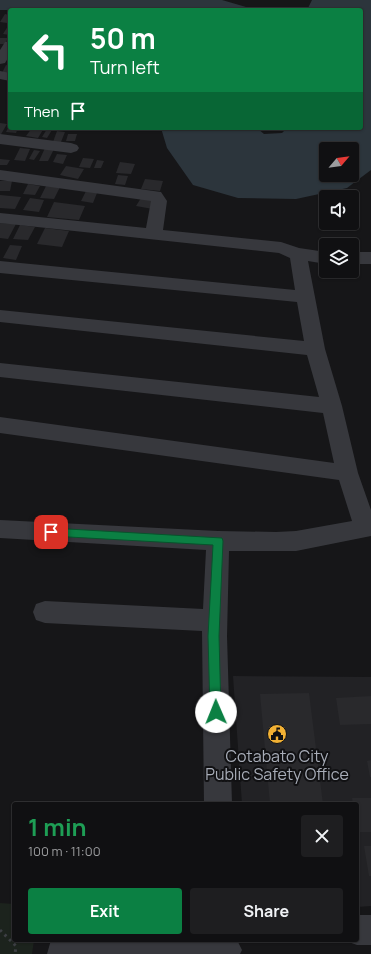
<!DOCTYPE html>
<html lang="en">
<head>
<meta charset="utf-8">
<style>
  body { margin:0; font-family:Manrope,sans-serif; background:#1e1e20; color:#f1f3f6; height:100vh; display:flex; flex-direction:column; font-size:15px; white-space:nowrap }
  * { box-sizing:border-box; margin:0 }
  p { font-size:13px; color:#9c9d9f }
  .icon { flex:none; width:22px; height:22px; fill:none; stroke:currentColor; stroke-width:2; stroke-linecap:round; stroke-linejoin:round }
  .map { position:relative; flex:1; overflow:hidden }
  .side { position:absolute; left:12px; top:802px; width:347px; height:140px; display:flex; flex-direction:column; background:#101012; border-radius:4px; box-shadow:0 1px 3px #0004,0 0 0 1px #303032 }
  .side>* { flex:none }
  .guide { position:absolute; left:8px; top:8px; width:355px; height:122px; border-radius:4px; box-shadow:0 1px 3px #0004,0 0 0 1px #303032; background:#0b8043; color:#fff; overflow:hidden }
  .needle { width:26px; rotate:61deg }
  .fabs { position:absolute; left:319px; top:142px; display:grid; gap:8px }
  .fabs a { display:grid; place-items:center; width:40px; height:40px; border-radius:4px; background:#101012; box-shadow:0 1px 3px #0004,0 0 0 1px #303032; font-size:20px }
  .pin { position:absolute; display:grid; place-items:center; width:34px; height:34px; color:#fff; margin:-17px; border-radius:8px; box-shadow:0 2px 6px #0006 }
  .me { position:absolute; width:44px; margin:-22px; rotate:359deg; stroke-linejoin:round; filter:drop-shadow(0 0 3px #0008) }
  .turn { display:flex; align-items:center; gap:14px; height:84px; padding:0 16px; font-size:18px }
  .turn .icon { width:52px; height:52px; stroke-width:2.5 }
  .turn b { display:block; font-size:28px; line-height:34px }
  .then { display:flex; align-items:center; height:38px; padding:0 16px; background:#0003; gap:8px; font-size:15px }
  .round { display:grid; place-items:center; flex:none; width:42px; height:42px; border-radius:4px; background:#1e1e20 }
  .headline { display:flex; align-items:center; justify-content:space-between; height:68px; padding:0 16px }
  h1 { font-size:24px; font-weight:700; line-height:30px; color:#1e9e55 }
  .button { display:flex; gap:8px; margin-top:auto; padding:8px 16px }
  .button a { flex:1; height:46px; border-radius:4px; background:#0b8043; color:#fff; font-size:16px; font-weight:700; line-height:46px; text-align:center }
  .button a+a { background:#1e1e20; color:#f1f3f6 }
  .map>svg:first-child { display:block }
  .built { fill:#222225 }
  .green { fill:#1c231d }
  .water { fill:#2c353c; fill-rule:evenodd }
  .building { fill:#29292c }
  .lines { fill:none; stroke-linecap:round; stroke-linejoin:round }
  .path { stroke:#3d3f44; stroke-width:3; stroke-dasharray:2.5 4; stroke-linecap:butt }
  .minor { fill:#37383d; fill-rule:evenodd }
  .route { fill:#0b8043; stroke:#07532c }
  .labels { text-anchor:middle; dominant-baseline:central; stroke-width:4; stroke-linejoin:round; paint-order:stroke }
  .near-poi-label { font-size:16px; fill:#a8adb8; stroke:#111113 }
</style>
</head>
<body>
<div class="map">
<svg width="371" height="954" viewBox="0 0 371 954">
  <rect width="100%" height="100%" fill="#161618"/>
  <path class="built" d="M233 676 371 677V906L357 907V804H242Z"/>
  <path class="green" d="M0 903 14 904V940H34L32 954H0Z"/>
  <path class="water" d="M0 0H222L246 7 249 10H0Z
    M312 0H371V170L347 188 296 199 238 198 193 185 167 148 161 128H257L264 134 282 133 287 128H361V10H307ZM326 149H352V175H326Z"/>
  <path class="building" d="M5 14 10 15V19L7 23 0 22Z
    M8 26H10V35L3 34Z
    M0 38H8L5 44H0Z
    M6 65 10 66 8 73H2Z
    M0 123 7 124 0 136Z
    M10 124V128H18L16 133 6 132Z
    M32 128H44L38 138 26 136Z
    M47 129 52 130 47 138 42 137Z
    M57 131 65 132 61 142H53Z
    M68 134H77L75 141H66Z
    M20 148 30 149 25 161 14 160Z
    M45 148 54 149 48 161H39Z
    M34 150 40 151 34 160 29 159Z
    M57 154 67 155 63 164 53 162Z
    M83 158 94 159 90 168 79 167Z
    M0 159 10 160 7 165H0Z
    M97 160 104 161 101 168H94Z
    M120 162 135 164 131 174 116 173Z
    M66 166 84 169 78 179 60 175Z
    M118 175 128 176 125 185 115 184Z
    M145 179 163 181 160 191 141 189Z
    M0 181H12L10 191H0Z
    M28 184 40 186 35 195 23 194Z
    M46 186 60 187 54 199 40 198Z
    M86 191 97 193 93 203 81 201Z
    M0 195 21 197 15 209 0 208Z
    M30 198 44 200 39 212 23 210Z
    M141 198 157 201 153 209 136 206Z
    M54 202 85 206 79 220 47 217Z
    M0 223 16 224 8 239 0 238Z
    M20 225 35 227 28 240 13 239Z
    M45 228 69 231 62 247 37 244Z
    M10 245 22 246 16 260 3 258Z
    M309 693 323 804H270L260 694Z
    M371 696V724L340 725 336 698Z
    M371 760V777H370L367 761Z
    M352 798H371V832H357V804H353Z
    M364 846H371V876H369Z"/>
  <g class="lines">
    <path class="path" d="M0 930 16 946 15 954"/>
    <path class="minor" d="M10 41V55L5 63 0 64V50L5 42Z
      M0 71 10 73V81L0 79Z
      M0 134 71 143 77 145 79 148 77 151 71 153 0 144Z
      M0 170 161 192 167 201 163 230 281 242 299 248 326 252V264L308 261 325 349 342 406 358 473 371 510V536L296 551H229L227 636 232 804H204L202 631 45 623 36 620 33 612 36 604 45 601 203 609 206 550 0 538V520L218 531 276 532 296 531 352 521 339 480 0 433V417L334 463 323 413 0 377V363L319 397 307 355 0 322V310L304 341 297 302 0 273V261L295 290 290 258 279 253 0 223V213L146 228 151 201 0 180Z
      M352 252H371V264H352Z
      M357 915H371V945H357L346 941 357 940Z
      M51 940H237L242 950 240 954H47Z"/>
  </g>
  <path class="route" d="M51 528 222 538 223 541 219 636 221 712 219 716 216 718 212 716 210 712 208 636 213 545 51 536 47 535 46 532 47 530Z"/>
  <defs>
    <symbol id="civic-disc" viewBox="-11 -11 22 22"><circle r="9.5" fill="#f2b134" stroke="#111113"/><path d="M-.6-6.5H3V-4.5H.6V-3L4-1V1h2V6H-6V1h2V-1L-.6-3ZM-1.2 2.5V6h2.4V2.5Z" fill="#111"/></symbol>
  </defs>
  <g fill-rule="evenodd">
    <use href="#civic-disc" x="266" y="723" width="22" height="22"/>
  </g>
  <g class="labels">
    <g class="near-poi-label">
      <text x="277" y="756">Cotabato City<tspan x="277" dy="18">Public Safety Office</tspan></text>
    </g>
  </g>
</svg>
<div class="fabs">
<a><svg class="needle" viewBox="-14 -14 28 28"><path d="M0-13l5 13h-10z" fill="#e53935"/><path d="M0 13l5-13h-10z" fill="#9c9d9f"/></svg></a>
<a><svg class="icon" aria-label="sound" viewBox="0 0 24 24"><path d="M4 9h4l5-4v14l-5-4H4zM17 9q2 3 0 6"/></svg></a>
<a><svg class="icon" aria-label="layers" viewBox="0 0 24 24"><path d="M12 4l9 5-9 5-9-5zM3 14l9 5 9-5"/></svg></a>
</div>
<div class="pin" style="left:51px;top:532px;background:#d93025"><svg class="icon" aria-label="arrive" viewBox="0 0 24 24"><path d="M6 21V4h12l-3 4 3 4H6"/></svg></div>
<svg class="me" style="left:216px;top:712px" viewBox="-20 -20 40 40"><circle r="19" fill="#fff"/><path d="M0-13L10 11 0 6-10 11z" fill="#0b8043"/></svg>
<div class="guide">
<div class="turn"><svg class="icon" aria-label="left" viewBox="0 0 24 24"><path d="M17 20v-9H6M10 6l-5 5 5 5"/></svg><div><b>50 m</b>Turn left</div></div>
<div class="then">Then<svg class="icon" aria-label="arrive" viewBox="0 0 24 24"><path d="M6 21V4h12l-3 4 3 4H6"/></svg></div>
</div>
<section class="side">
<div class="headline"><div><h1>1 min</h1><p>100 m · 11:00</p></div><a class="round"><svg class="icon" aria-label="close" viewBox="0 0 24 24"><path d="M6 6l12 12M18 6L6 18"/></svg></a></div>
<div class="button"><a>Exit</a><a>Share</a></div>
</section>
</div>
</body>
</html>
